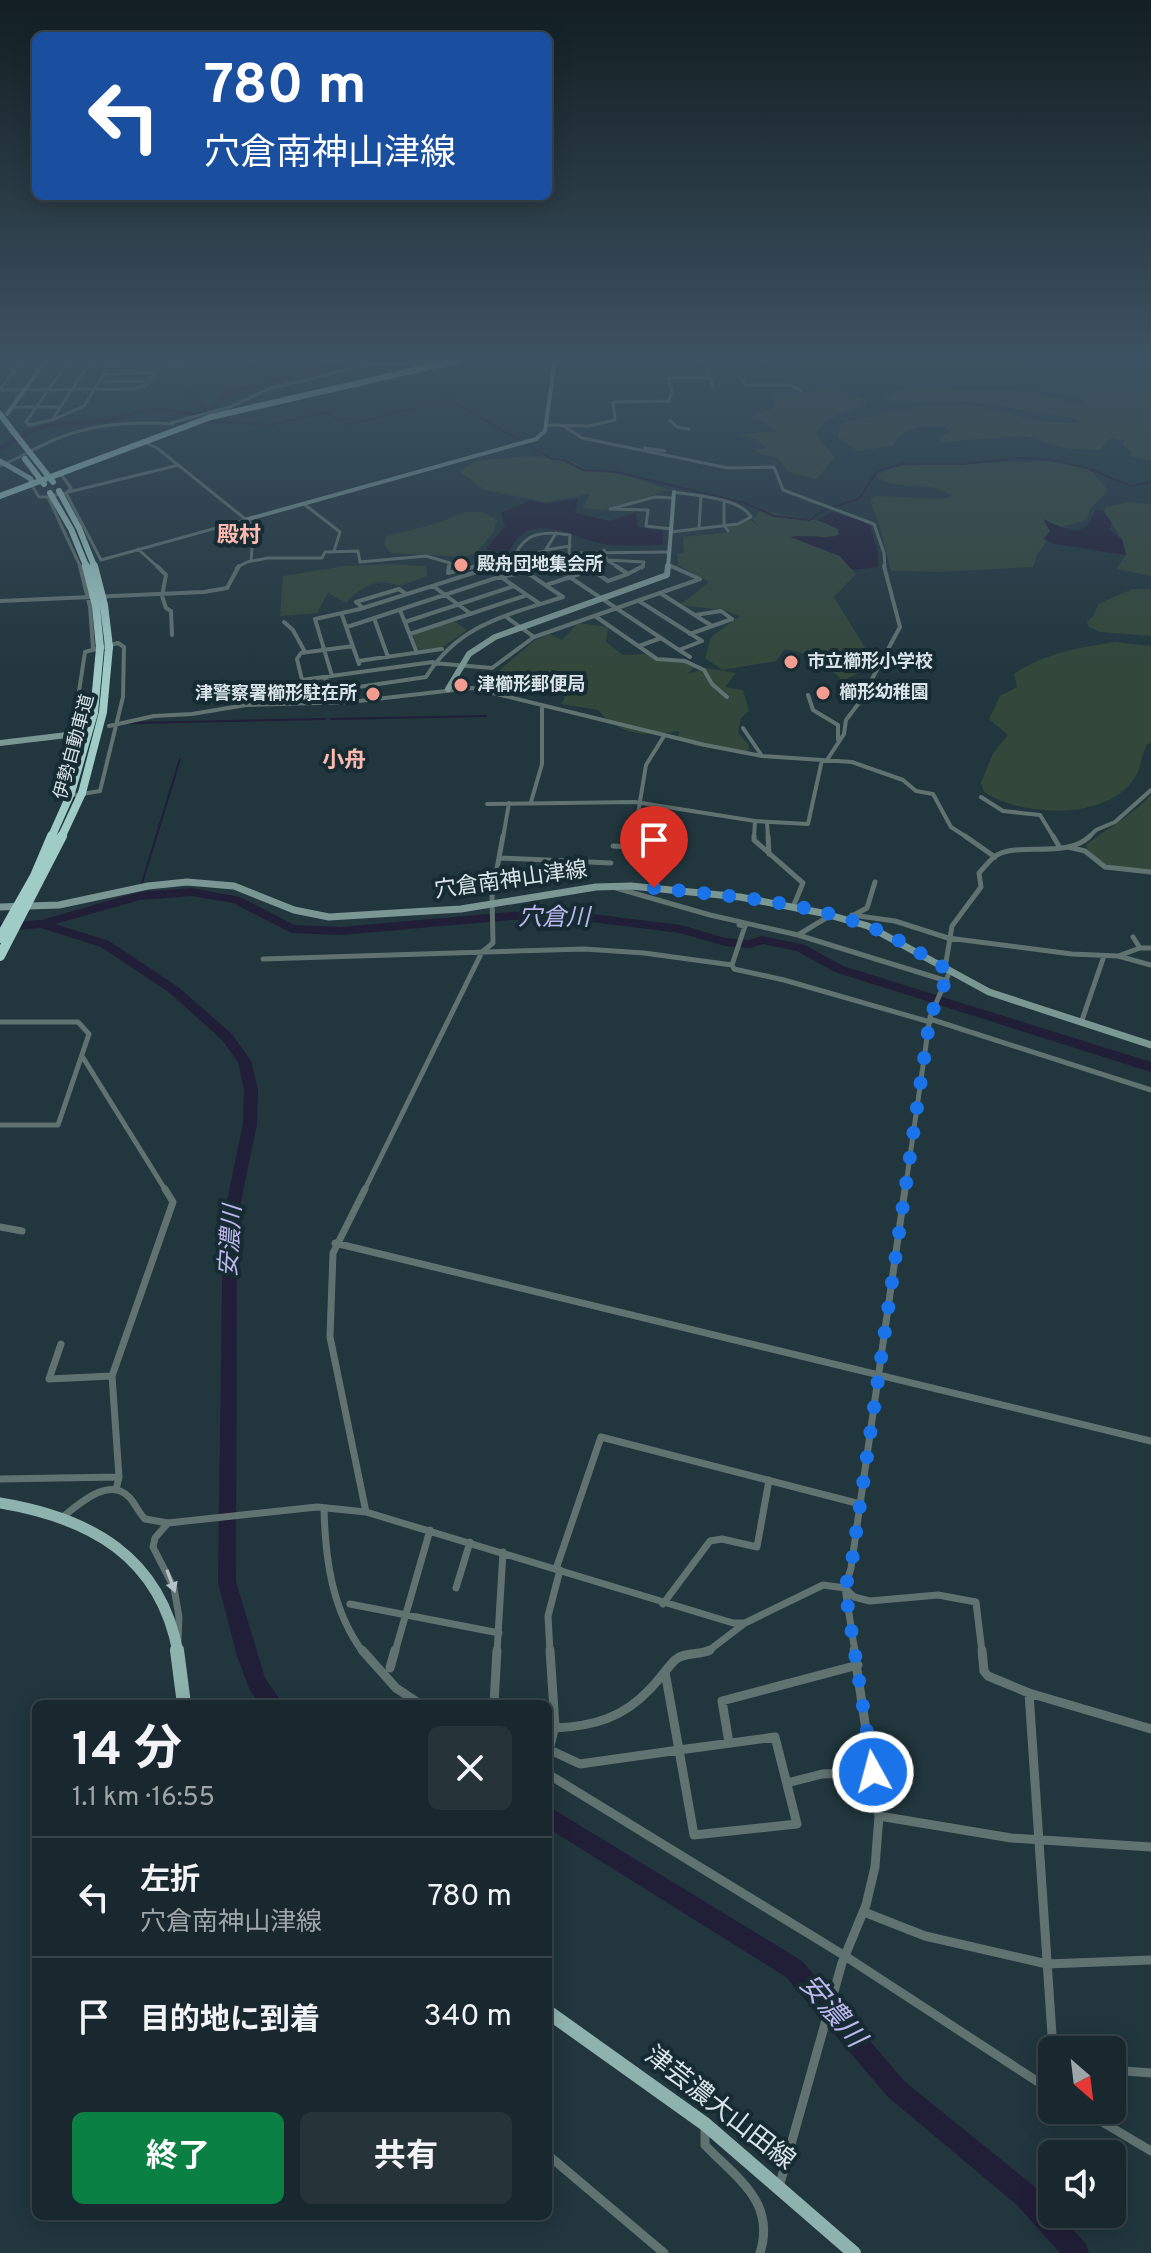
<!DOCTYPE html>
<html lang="ja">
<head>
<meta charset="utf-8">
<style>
  body { margin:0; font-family:Overpass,"Noto Sans JP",sans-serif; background:#26343a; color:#f1f3f6; height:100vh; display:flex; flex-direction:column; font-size:30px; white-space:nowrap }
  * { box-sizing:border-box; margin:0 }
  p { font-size:26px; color:#9fa6aa }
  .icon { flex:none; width:44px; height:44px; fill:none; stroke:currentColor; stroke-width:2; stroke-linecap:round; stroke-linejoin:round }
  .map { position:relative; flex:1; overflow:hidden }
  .details { position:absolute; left:32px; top:1700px; width:520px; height:520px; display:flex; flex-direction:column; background:#19282e; border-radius:12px; box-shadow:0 4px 20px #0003,0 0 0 2px #37444a }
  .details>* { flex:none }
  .top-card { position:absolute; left:32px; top:32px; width:520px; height:168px; border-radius:12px; box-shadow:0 4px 20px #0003,0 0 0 2px #37444a; background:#1a4fa0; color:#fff; overflow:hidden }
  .needle { width:52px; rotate:152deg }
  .fabs { position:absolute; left:1038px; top:2036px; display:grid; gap:16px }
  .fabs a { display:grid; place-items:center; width:88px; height:88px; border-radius:12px; background:#19282e; box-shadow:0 4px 20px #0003,0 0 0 2px #37444a; font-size:40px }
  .pin { position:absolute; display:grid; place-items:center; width:68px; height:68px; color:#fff; margin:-82px -34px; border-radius:50% 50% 50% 0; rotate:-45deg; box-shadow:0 0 8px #0007 }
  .pin .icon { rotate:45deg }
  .me { position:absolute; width:88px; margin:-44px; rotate:353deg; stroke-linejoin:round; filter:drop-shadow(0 0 6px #0008) }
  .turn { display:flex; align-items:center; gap:28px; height:168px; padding:0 40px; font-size:36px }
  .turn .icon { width:104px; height:104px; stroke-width:2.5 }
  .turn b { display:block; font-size:56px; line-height:68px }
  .round { display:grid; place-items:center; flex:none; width:84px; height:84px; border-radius:12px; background:#26343a }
  .head { display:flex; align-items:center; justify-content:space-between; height:136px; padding:0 40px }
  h1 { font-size:48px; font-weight:700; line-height:60px }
  .primary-button { display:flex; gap:16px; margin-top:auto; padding:16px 40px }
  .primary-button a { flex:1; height:92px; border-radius:12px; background:#0b8043; color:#fff; font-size:32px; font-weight:700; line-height:92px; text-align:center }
  .primary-button a+a { background:#26343a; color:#f1f3f6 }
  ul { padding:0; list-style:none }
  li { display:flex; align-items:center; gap:24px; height:120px; padding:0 40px; border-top:2px solid #37444a }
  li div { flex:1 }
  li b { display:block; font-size:30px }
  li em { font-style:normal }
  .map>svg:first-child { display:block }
  .green { fill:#33473a }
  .water { fill:#211e37 }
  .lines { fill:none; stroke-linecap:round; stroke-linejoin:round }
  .stream { stroke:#211e37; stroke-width:2 }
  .river { fill:#211e37; fill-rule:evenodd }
  .street-far4 { stroke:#617371; stroke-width:3 }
  .street-far3 { stroke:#617371; stroke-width:4 }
  .street-far2 { stroke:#617371; stroke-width:5 }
  .street-far1 { stroke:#617371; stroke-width:7 }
  .street { stroke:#617371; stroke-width:9 }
  .secondary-far2 { stroke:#7b9794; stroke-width:4 }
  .secondary-far1 { stroke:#7b9794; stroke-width:6 }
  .secondary { stroke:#7b9794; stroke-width:7 }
  .primary-far2 { stroke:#8eb3af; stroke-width:5 }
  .primary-far1 { stroke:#8eb3af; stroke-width:11 }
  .primary { stroke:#8eb3af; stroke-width:14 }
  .highway-far1 { stroke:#a0ccc8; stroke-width:6 }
  .highway { stroke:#a0ccc8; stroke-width:8 }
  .highway-bridge-far2 { stroke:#a0ccc8; stroke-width:6 }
  .highway-bridge-far1 { stroke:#a0ccc8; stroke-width:8 }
  .highway-bridge { stroke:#a0ccc8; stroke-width:10 }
  .oneway { fill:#b4c2c5 }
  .route { stroke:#1a73e8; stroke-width:14; stroke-dasharray:0 25.2 }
  .poi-dot { fill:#f59c91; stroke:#172c32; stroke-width:3 }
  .labels { text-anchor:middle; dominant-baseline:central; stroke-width:8; stroke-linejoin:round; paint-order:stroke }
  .far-poi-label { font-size:18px; font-weight:bold; fill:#d8e4e9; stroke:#172c32; text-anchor:start }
  .far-street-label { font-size:18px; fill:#d8e4e9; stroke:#172c32 }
  .far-quarter-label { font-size:22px; font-weight:bold; fill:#febab1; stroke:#172c32 }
  .street-label { font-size:22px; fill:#d8e4e9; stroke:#172c32 }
  .water-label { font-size:24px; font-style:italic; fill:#bcb7ee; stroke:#172c32 }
  .near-street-label { font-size:26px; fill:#d8e4e9; stroke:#172c32 }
  .near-water-label { font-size:28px; font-style:italic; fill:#bcb7ee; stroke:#172c32 }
</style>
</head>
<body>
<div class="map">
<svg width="1151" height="2253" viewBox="0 0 1151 2253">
  <rect width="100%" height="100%" fill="#21363d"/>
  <path class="green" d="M764 360H1041C971 380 897 375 826 368 806 366 783 367 764 360Z
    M1091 372 1151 374V461L1129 456 1133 452 1123 446 1124 440 1111 438 1099 450 1072 449 1048 444 1038 438 1021 436 944 442 939 439 949 431 944 426C923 427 903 425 893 446L857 451 838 437 841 423C880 415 922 402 963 405 1002 409 1039 426 1079 422L1078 419 973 402H889L884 398 898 391 911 388 1019 391 1082 404 1085 400 1030 386 1064 374Z
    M820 387 834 388 867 400V404C847 413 827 415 815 433L835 458 816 479 789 472 777 458 753 451 766 448 756 439 739 435 777 431 761 421 751 420 752 416 772 408 776 403 772 398 774 395C792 392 804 400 820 387Z
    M528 456 572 461 586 469 621 473 669 490 604 510 586 509 583 507 590 494 545 502 485 490 459 471 477 461Z
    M1049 461 1088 467 1108 490 1090 509 1087 520 1056 528 1037 555 1033 567 943 572 891 571 879 523 870 501 875 496 942 499 952 496C931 479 897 493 875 476L895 466Z
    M1128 502 1151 504V576L1116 569 1126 555 1122 539 1104 512 1106 507Z
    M760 510C785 517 816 516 838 529L839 535C823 540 808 534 792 537L840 556 856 574 834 597 875 664 843 681 818 657 785 649 776 661 722 670 705 658 711 637 740 616 722 610 680 605 709 582 678 565 677 554 684 552 683 537 729 532 726 527 751 520 759 527 753 520Z
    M466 512H482L497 520 493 533 475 554 462 557 391 553 384 544 386 536 435 524Z
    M387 564 426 566 427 576 400 586C377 577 362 586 346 603L328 593 317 613 280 616 283 576 345 566Z
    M1132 589H1151V636L1100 632 1089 627 1087 622 1094 615 1098 604Z
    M454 621 467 630 441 648 418 650 413 635Z
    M578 623 608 627 606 642 623 655 646 654 657 661 687 663 695 667 687 674 706 668 736 673 725 687 743 690 749 711 741 718 738 733 749 745 748 752 696 746 678 737 679 731C647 737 620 736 598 710L561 704 565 698 560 689 518 688 500 694 495 687 496 673 535 640 550 634 562 640Z
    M1115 642 1151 646V743L1147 744C1141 755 1141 770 1134 779 1105 821 1022 817 984 792L981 783 993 753 1008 735 989 719 1000 696 1017 687 1014 674C1042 654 1081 647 1115 642Z
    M1151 795V871C1129 868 1094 870 1086 845 1107 828 1132 816 1151 795Z"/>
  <path class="water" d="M578 498 575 513 609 521 636 513 638 527 663 531V545C640 545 609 548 588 540 570 533 542 521 522 534 516 538 512 548 507 554L486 549 505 526 501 513 531 500 546 504Z
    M1095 509 1103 511 1112 523 1109 530 1122 539 1126 555 1054 544 1044 539 1050 531 1043 519C1065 529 1087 542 1095 509Z
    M832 512 859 520 870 526 878 553V567L852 570 840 556 790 537C807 534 823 540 839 535L838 529 818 520Z"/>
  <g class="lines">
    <path class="stream" d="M177 379 179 373 190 369 195 360
      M178 380 206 410
      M209 421 271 425 326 412 347 425 449 399 552 459 564 460 583 470 616 472 745 503 774 516 810 520 822 511 860 498 877 471 902 464H963L1020 458 1052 460 1090 469 1130 486 1151 482
      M331 719 486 716
      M131 723 325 719
      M142 883 180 759"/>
    <path class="river" d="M353 360H367L229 394 217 407 202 415 191 416 158 411 145 412 109 422 52 427 29 434 0 452V446L23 431 52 423 109 418 150 407 199 412 213 405 225 391Z
      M192 888 240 897 294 925 341 927 510 912 567 911 681 925 725 938 749 940 762 936 805 945 843 966 1151 1062V1072L835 972 797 951 763 944 750 948 725 946 680 933 567 919 510 920 341 935 292 933 233 903 192 896 140 900 55 924 109 941 178 987 232 1034 251 1061 258 1090 257 1124 237 1220 236 1582 265 1678 283 1704H261L250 1691 237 1656 218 1582 223 1220 243 1124 244 1090 238 1062 222 1040 170 993 101 947 41 928 0 931V923L42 920 139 892Z
      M548 1806 802 1961 904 2081 1035 2187 1052 2207V2214H1059L1086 2244 1089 2253H1060L1017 2205 888 2097 786 1977 548 1828Z"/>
    <path class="street-far4" d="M704 360 713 387
      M0 367 176 366 179 360
      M104 374 154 373
      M741 379 746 385H789L802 391
      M99 382 149 381
      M0 390 134 389 146 386 160 366
      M0 390 23 360
      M12 407H60
      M54 417 91 360
      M670 420 677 427 689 429
      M26 422 29 425 52 420 84 406 113 360
      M26 422 69 360
      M171 423 230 407 269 389 366 365 438 364
      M546 425 588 426 615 420 613 402 669 401 672 391 668 378H709
      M564 426 582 438 728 468 774 467 783 490 874 524 884 553 885 568
      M142 441 157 448 254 526 251 560
      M645 448 665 451
      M0 466C19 458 37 447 56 439 92 424 135 421 173 424
      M60 473 71 488 66 493 101 560 245 520
      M31 484 39 497H48L179 465
      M48 497 81 568
      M724 502V525L728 531
      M304 504 340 532 334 551
      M699 528 701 497
      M672 529 646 526 648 510 610 509 655 497 674 498
      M671 532 738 524 751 517C739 497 695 496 674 492
      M138 549 159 568
      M546 550 570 546
      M604 550 607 560
      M522 555 541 558 556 568
      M515 556C525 531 546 531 570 535L569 553
      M607 560 619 568
      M607 560 644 562 642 568
      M668 565 676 568
      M236 568 247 562 268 558H322L325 552 358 551 360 562 426 556 450 563 449 568
      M469 568 545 551 556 533
      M487 568 580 553 669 552
      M589 568 581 563 607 560"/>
    <path class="street-far3" d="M80 566 90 607 93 647
      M157 566 166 575 162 596 166 608 171 611 172 635
      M553 566 679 650 702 641 639 601
      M586 566 608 581 628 574 616 566
      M448 573 477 566
      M448 573 449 566
      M628 574 643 566
      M501 577 540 604
      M546 585 592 570
      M433 586 471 614
      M660 593 712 626
      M0 601 204 592 227 588 239 566
      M363 608 356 602 399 589 406 594
      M400 610 417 653
      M342 615 359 664
      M695 615 721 611 732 619
      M505 616 534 637
      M595 616 657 659 685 661 704 670 712 684 727 697
      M374 618 388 657
      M284 622 293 630 305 652
      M405 622 514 586
      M347 627 496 578 526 572 563 597
      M410 634 527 595
      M690 634 732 619
      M118 643 124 647 123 697 100 791 76 795 53 792 72 737 85 652Z
      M353 646 301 653 297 659 302 680 433 662
      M639 646 661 638
      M679 650 690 657
      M358 661 442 649
      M433 663 492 668 534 637 700 579 671 566
      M332 676 315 619 360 609 495 566
      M323 677 338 690 426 677C459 624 507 615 563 597
      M808 695 813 710 838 725V740
      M109 726 154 716 192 714 246 705 350 702 472 688 705 745 762 756 852 762 903 780 916 791 933 794 951 827 968 838
      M743 728 762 756
      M827 760 844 734 846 720 859 703 900 627 884 566
      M981 797 1003 811 1040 815 1054 838
      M531 802 542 764V705
      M487 804 635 802 755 821 808 824 822 760
      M767 822 768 838
      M503 838 509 803
      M634 838 646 765 664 736
      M754 838 755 821
      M1088 838 1096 830 1115 822 1151 790"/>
    <path class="street-far2" d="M754 836V840L803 883 793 907
      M768 836 769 854
      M965 836 995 857
      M1053 836 1060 848
      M613 846 633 847 635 836
      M1068 847 1085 851 1105 867 1151 872
      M501 858 611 863
      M616 888 710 915 798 935 947 981
      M852 915 895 921 948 938 1072 954 1118 956 1151 965
      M854 915 867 908 875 882
      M739 925 745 926 732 965 734 969 784 980 930 1022
      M798 935 831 915
      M1133 937 1140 948
      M1118 956 1140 948H1151
      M263 959 584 949 644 953 732 965
      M945 968 952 926 981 887 979 873C984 868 991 858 997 855 1020 842 1067 859 1090 836
      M930 1019 1151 1090
      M0 1022H78L89 1034 58 1125H0
      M1081 1023 1104 956
      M82 1056 166 1191
      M364 1191 482 952 493 943 492 896 503 836
      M905 1191 930 1017 950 971"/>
    <path class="street-far1" d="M365 1189 333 1253 330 1337 366 1512
      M0 1227 22 1231
      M335 1243 1151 1441
      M61 1344 49 1379 112 1376
      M0 1479 119 1477
      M116 1490 119 1477 112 1376 173 1202 165 1189
      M324 1508C325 1558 332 1611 363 1652
      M64 1516C81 1502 110 1476 130 1498 136 1505 139 1513 145 1519L168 1523 317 1507 366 1512 733 1623H745
      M168 1523 155 1538 153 1547 174 1588 179 1617 178 1640
      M556 1569 601 1437 860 1504
      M456 1588 470 1542
      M350 1604 499 1633
      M663 1604 710 1541 722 1539 757 1547 769 1480
      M395 1652 430 1530
      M497 1652 503 1552
      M550 1652 548 1616 560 1570
      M707 1652 745 1623 823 1585 845 1588 854 1597 870 1601 938 1595 976 1602 982 1652
      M855 1652 845 1588 851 1568 905 1189"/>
    <path class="street" d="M362 1650 396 1688 420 1704
      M982 1650 984 1671 988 1676 1029 1693 1151 1729
      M390 1668 395 1650
      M665 1672 679 1750
      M1029 1693 1053 2050
      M494 1704 497 1650
      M555 1728C594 1726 623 1718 650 1689 659 1680 666 1669 675 1660 685 1651 699 1656 710 1650
      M775 1737 797 1824 694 1835 679 1750Z
      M729 1743 722 1701 858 1665
      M548 1749 580 1764 679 1750
      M549 1750 555 1726 550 1650
      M548 1774 845 1956 1052 2091
      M787 1783 822 1774 873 1772
      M879 1816 1011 1838 1151 1847
      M864 1912 925 1936 1047 1964 1151 1960
      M1112 2070 1151 2073
      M1082 2110 1151 2151
      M705 2127V2145C737 2179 776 2201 760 2253
      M548 2155 664 2253
      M779 2187 842 1963 866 1905 875 1867 879 1816 854 1650"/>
    <path class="secondary-far2" d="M7 414 46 360
      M245 520 536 439 545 431 555 360
      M668 568 674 492"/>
    <path class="secondary-far1" d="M448 689 469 654 495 637 667 575 668 566
      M0 743 84 733"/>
    <path class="secondary" d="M0 907 59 905 148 886 187 882 234 886 294 910 329 917 461 909 596 887 631 886 740 897 822 913 868 926 989 992 1151 1045"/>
    <path class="primary-far2" d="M0 461 31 479V484"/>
    <path class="primary-far1" d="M0 1503C90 1518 160 1556 178 1652"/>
    <path class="primary" d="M177 1650 184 1704
      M548 2012 705 2124 854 2253"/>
    <path class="highway-far1" d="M0 414 12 430
      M0 496 211 417 459 360"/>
    <path class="highway" d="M71 793 94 713 100 648
      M82 793 103 712 109 647"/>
    <path class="highway-bridge-far2" d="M12 430 53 482
      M25 459 44 484
      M59 491 79 528 95 568
      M50 493 71 529 87 568"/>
    <path class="highway-bridge-far1" d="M86 566 96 606 100 648
      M94 566 104 605 109 647
      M51 838 71 793
      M61 838 82 793"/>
    <path class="highway-bridge" d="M0 938 35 876 52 836
      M0 956 62 836"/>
  </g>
  <defs><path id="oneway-solid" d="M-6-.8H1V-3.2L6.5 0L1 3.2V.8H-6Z" transform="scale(2)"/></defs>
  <use class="oneway" href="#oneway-solid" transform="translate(171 1581) rotate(70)"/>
  <linearGradient id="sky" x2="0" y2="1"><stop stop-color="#121e22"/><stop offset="0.53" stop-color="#3d5262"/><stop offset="1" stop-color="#3d5262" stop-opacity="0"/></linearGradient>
  <rect width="1151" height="676" fill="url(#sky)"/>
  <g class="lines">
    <path class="route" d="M654 888C729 896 809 901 880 931 904 942 927 958 950 971L930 1017 851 1568 845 1588 873 1772"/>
  </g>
  <g class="poi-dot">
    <circle cx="461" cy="565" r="8"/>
    <circle cx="791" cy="662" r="8"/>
    <circle cx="461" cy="685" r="8"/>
    <circle cx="823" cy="693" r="8"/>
    <circle cx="373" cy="694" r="8"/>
  </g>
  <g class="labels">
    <g class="far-poi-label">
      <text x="477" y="565">殿舟団地集会所</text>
      <text x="807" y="662">市立櫛形小学校</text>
      <text x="477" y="685">津櫛形郵便局</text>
      <text x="839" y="693">櫛形幼稚園</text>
      <text x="357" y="694" text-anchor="end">津警察署櫛形駐在所</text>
    </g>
    <g class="far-street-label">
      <text transform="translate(75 747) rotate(-75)">伊勢自動車道</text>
    </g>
    <g class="far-quarter-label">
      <text x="239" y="536">殿村</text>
      <text x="344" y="761">小舟</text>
    </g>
    <g class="street-label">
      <text transform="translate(511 881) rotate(-8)">穴倉南神山津線</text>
    </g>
    <g class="water-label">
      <text x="554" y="919">穴倉川</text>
      <text transform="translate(232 1241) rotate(-86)">安濃川</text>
    </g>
    <g class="near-street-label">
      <text transform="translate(719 2109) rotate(38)">津芸濃大山田線</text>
    </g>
    <g class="near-water-label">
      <text transform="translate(831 2012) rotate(50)">安濃川</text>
    </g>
  </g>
</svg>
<div class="fabs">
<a><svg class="needle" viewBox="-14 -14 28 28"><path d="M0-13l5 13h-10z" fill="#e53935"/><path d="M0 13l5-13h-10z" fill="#9fa6aa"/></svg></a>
<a><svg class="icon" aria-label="sound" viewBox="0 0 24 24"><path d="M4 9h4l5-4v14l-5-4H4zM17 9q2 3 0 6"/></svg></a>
</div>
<div class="pin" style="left:654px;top:888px;background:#d93025"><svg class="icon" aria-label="arrive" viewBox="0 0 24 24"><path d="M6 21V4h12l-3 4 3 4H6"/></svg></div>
<svg class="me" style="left:873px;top:1772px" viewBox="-20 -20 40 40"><circle r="17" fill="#1a73e8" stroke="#fff" stroke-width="3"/><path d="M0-11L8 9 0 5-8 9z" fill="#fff"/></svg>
<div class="top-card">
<div class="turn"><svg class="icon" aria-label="left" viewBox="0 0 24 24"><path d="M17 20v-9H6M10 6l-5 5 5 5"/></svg><div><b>780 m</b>穴倉南神山津線</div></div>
</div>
<section class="details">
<div class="head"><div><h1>14 分</h1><p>1.1 km · 16:55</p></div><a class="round"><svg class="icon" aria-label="close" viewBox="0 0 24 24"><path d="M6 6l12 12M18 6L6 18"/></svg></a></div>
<ul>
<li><svg class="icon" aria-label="left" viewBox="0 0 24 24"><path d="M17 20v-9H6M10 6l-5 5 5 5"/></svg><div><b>左折</b><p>穴倉南神山津線</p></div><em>780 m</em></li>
<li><svg class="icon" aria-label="arrive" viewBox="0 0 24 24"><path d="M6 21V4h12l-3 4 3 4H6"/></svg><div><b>目的地に到着</b></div><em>340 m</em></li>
</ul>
<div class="primary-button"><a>終了</a><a>共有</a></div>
</section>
</div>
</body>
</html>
